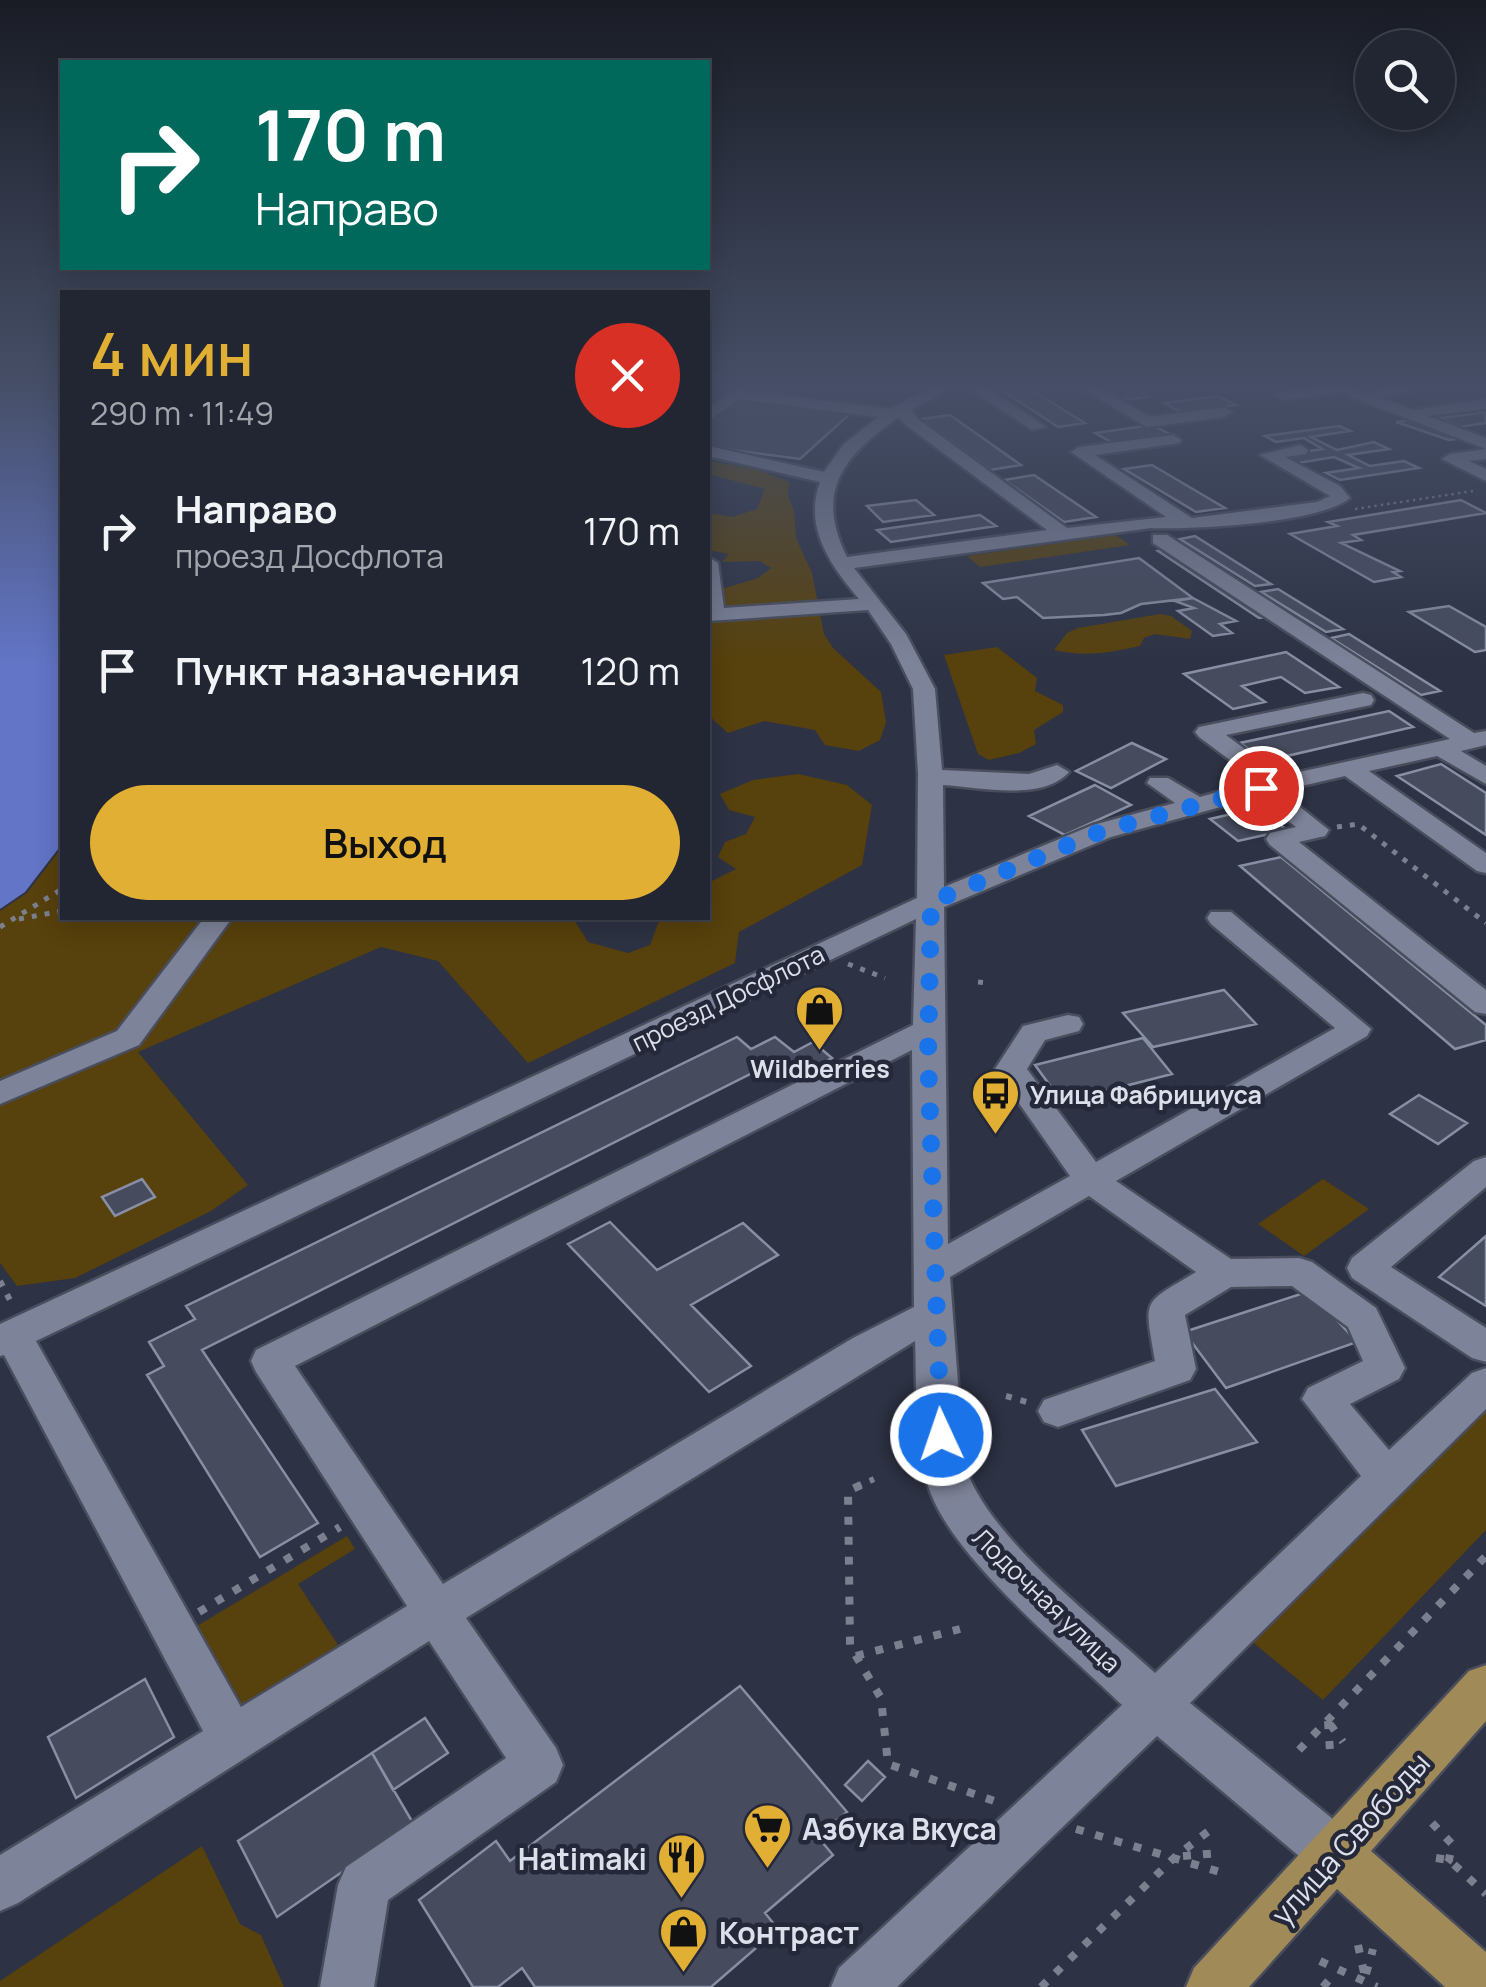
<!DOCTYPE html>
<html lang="ru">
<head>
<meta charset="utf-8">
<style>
  body { margin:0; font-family:Manrope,sans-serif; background:#2a2e3b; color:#f1f3f6; height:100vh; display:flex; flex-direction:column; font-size:38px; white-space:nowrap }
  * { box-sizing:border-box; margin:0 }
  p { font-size:32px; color:#a2a5ac }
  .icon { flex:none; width:55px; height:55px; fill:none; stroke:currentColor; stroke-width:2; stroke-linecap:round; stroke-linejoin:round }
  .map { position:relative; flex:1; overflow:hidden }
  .details { position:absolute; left:60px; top:290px; width:650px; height:630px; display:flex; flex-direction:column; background:#222633; border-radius:0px; box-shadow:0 5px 25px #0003,0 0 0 2px #3f434e }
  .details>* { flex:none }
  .banner { position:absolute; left:60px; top:60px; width:650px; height:210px; border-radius:0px; box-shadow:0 5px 25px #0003,0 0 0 2px #3f434e; background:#00695c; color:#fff; overflow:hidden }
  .controls { position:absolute; left:1355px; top:30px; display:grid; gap:20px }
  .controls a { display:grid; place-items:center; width:100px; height:100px; border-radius:50%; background:#222633; box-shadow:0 5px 25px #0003,0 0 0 2px #3f434e; font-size:50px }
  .pin { position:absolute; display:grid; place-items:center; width:85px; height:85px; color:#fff; margin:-42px; border:5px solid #fff; border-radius:50%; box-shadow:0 2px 10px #0007 }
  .me { position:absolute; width:110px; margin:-55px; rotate:357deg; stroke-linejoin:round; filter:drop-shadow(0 0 8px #0008) }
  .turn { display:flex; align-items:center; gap:35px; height:210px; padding:0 30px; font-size:45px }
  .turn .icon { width:130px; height:130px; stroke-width:2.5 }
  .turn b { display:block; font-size:70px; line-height:85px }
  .round { display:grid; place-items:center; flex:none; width:105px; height:105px; border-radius:52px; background:#2a2e3b }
  .overview { display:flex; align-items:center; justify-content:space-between; height:170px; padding:0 30px }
  h1 { font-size:60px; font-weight:600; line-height:75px; color:#e1af34 }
  .primary-button { display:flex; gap:20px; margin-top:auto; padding:20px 30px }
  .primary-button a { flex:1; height:115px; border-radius:60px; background:#e1af34; color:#111; font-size:40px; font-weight:600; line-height:115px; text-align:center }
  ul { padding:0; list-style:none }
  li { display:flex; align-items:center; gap:30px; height:140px; padding:0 30px }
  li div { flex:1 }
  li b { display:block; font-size:38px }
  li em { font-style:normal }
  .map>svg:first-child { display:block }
  .green { fill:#57410c }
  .water { fill:#6275c6 }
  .building { fill:#464b5e; stroke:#888ea3; stroke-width:2.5 }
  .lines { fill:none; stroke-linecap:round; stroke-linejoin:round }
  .minor-casing { stroke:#494d5c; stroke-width:5 }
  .major-casing { stroke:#494d5c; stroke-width:5 }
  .path-far3 { stroke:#7b7f8e; stroke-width:2.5; stroke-dasharray:2.5 4; stroke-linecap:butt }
  .path-far2 { stroke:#7b7f8e; stroke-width:5; stroke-dasharray:5 8; stroke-linecap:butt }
  .path-far1 { stroke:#7b7f8e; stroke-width:6; stroke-dasharray:6 9; stroke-linecap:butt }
  .path { stroke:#7b7f8e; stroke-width:8; stroke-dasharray:8 12; stroke-linecap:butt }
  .minor { fill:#7d8398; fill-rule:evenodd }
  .major { fill:#9f8a58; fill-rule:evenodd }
  .route { stroke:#1a73e8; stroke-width:18; stroke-dasharray:0 32.4 }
  .labels { text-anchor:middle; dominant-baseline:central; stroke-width:9; stroke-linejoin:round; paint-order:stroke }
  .street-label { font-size:25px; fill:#dce0eb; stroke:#242839 }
  .poi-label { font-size:25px; font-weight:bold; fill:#dce0eb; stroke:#242839 }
  .near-poi-label { font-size:30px; font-weight:bold; fill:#dce0eb; stroke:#242839; text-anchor:start }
  .near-street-label { font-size:30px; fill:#dce0eb; stroke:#242839 }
</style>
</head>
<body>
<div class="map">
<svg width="1486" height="1987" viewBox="0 0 1486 1987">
  <rect width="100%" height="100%" fill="#2d3244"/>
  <path class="green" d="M708 461 756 469 789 482 788 496 794 510 796 538 812 573 824 634 833 648 881 692 886 722 880 740 859 751 825 745 815 730 764 721 728 733 708 715V593L758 578 771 568 760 561 722 562 729 554 708 550V513L732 517 757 509 765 489 708 474Z
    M1116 535 1130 545 980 567 967 556Z
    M1160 614 1171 616 1192 631 1190 639 1155 634 1144 638 1140 646C1109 653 1085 657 1054 650L1067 633 1078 628Z
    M997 647 1037 678 1035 691 1063 705V712L1034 730 1036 744 1019 753 989 760 978 754 944 655Z
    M798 774 847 785 872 805 862 865 739 932 735 963 528 1063 438 961 381 947 138 1052 248 1185 211 1211 75 1278 17 1286 0 1263V911L27 893 62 847V918H573L588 942 628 953 650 945 660 918H708V883L736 869 718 857 725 842 746 834 755 817 729 810 720 794 753 780Z
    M1323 1179 1369 1209 1304 1256 1258 1224Z
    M1486 1407V1530L1323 1700 1250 1640Z
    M347 1536 355 1549 298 1584 338 1645 243 1705 197 1626Z
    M202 1846 240 1924 261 1935 284 1987H0V1981Z"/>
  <path class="water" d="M0 385H62V844L25 892 0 909Z"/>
  <path class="building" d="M993 385H1023L1085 423 1058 427Z
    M1097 385H1128L1149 397 1123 400Z
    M1218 396 1236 405 1181 412 1164 403Z
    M740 398 852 412 800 459 708 447V422Z
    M1486 412V423L1459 427 1440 418Z
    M950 415 1021 465 990 470 920 419Z
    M1418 419 1463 438 1449 440 1396 422Z
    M1152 425 1170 434 1111 442 1095 433Z
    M1339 426 1350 431 1311 437 1337 450 1374 442 1389 449 1348 455 1370 466 1404 461 1419 468 1340 480 1326 473 1359 468 1334 457 1298 463 1284 455 1322 449 1304 438 1276 442 1265 436Z
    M1152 465 1225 508 1196 512 1124 469Z
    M1034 475 1096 517 1064 522 1004 480Z
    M916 500 934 515 883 522 867 506Z
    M1461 500 1486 513 1353 535 1361 540 1341 543 1400 571 1393 572 1401 577 1374 582 1290 534 1337 526 1328 522Z
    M980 515 996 526 891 542 877 530Z
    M1195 536 1271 584 1255 586 1180 539Z
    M1170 549 1272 616 1259 618 1158 551Z
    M1139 558 1193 598 1141 604 1121 613 1104 615 1043 618 1017 597 1003 599 983 583Z
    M1278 589 1343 629 1326 632 1261 592Z
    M1193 598 1236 621 1220 624 1232 633 1213 636 1178 611 1194 608 1175 601Z
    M1449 606 1486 627V650L1475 652 1409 612Z
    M1349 634 1440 691 1421 695 1331 638Z
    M1286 652 1339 687 1305 693 1281 677 1242 686 1265 702 1233 709 1184 674Z
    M1389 711 1413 727 1265 761 1240 743Z
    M1132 743 1166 759 1111 788 1076 771Z
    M1441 764 1486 793V835L1397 776Z
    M1095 785 1131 805 1065 835 1029 816Z
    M1258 808 1287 830 1238 841 1210 819Z
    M1281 857 1486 1025V1040L1455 1049 1240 866Z
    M1224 990 1256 1024 1153 1047 1123 1013Z
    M737 1037 751 1049 775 1037 794 1052 813 1042 832 1058 795 1077 776 1061 202 1350 318 1523 260 1557 147 1375 164 1366 149 1342 195 1319 186 1306Z
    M1143 1038 1172 1074 1062 1102 1035 1065Z
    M1419 1095 1467 1123 1438 1144 1390 1114Z
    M142 1179 155 1197 115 1216 102 1197Z
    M610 1222 657 1270 743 1223 778 1255 691 1305 751 1366 709 1392 568 1244Z
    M1486 1236V1306L1439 1277Z
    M1310 1291 1357 1342 1226 1388 1184 1332Z
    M1215 1389 1257 1442 1116 1486 1082 1430Z
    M145 1679 174 1737 76 1798 48 1737Z
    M740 1686 847 1812 817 1836 833 1855 765 1913 778 1929 711 1987H535L522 1968 498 1987H473L419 1900 496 1841 510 1861Z
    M425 1718 448 1753 393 1790 372 1753Z
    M372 1753 413 1823 277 1917 238 1841Z
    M868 1761 885 1777 862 1801 845 1785Z"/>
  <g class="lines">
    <defs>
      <path id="minor" d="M906 385 878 391 870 386 871 385Z
        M936 385H956L911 410 918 419 1067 528 1166 517 1071 452 1079 447 1173 435 1181 440 1179 443 1095 455 1192 518 1317 502 1330 496 1260 455 1300 445 1308 450 1306 454 1285 457 1340 486 1350 498C1320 523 1195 530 1151 528L854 568 906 634 935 689 942 770 1029 774 1057 765 1069 772C1042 802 979 787 943 785L944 887 1093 825 1175 803 1147 783 1150 778H1168L1200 797 1258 781 1199 737 1195 732 1199 727 1363 693 1371 695 1374 700 1371 705 1226 735 1281 776 1450 739 1153 543V535H1167L1474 733 1486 731V745L1461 751 1486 766V784L1437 756 1369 771 1486 853V873L1477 871 1345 776 1280 791 1329 830 1325 836 1299 842 1486 990V1014L1475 1012 1270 845 1266 839 1270 833 1296 827 1257 797 1111 837 944 907 948 1244 1070 1176 995 1069 1023 1026 1068 1015 1079 1017 1083 1024 1079 1031 1045 1040 1027 1069 1096 1162 1335 1028 1211 924 1207 918 1211 912H1231L1371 1029 1367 1036 1116 1181 1231 1259 1299 1258 1312 1262 1376 1308 1405 1368 1399 1379 1350 1404 1389 1450 1472 1373 1486 1368V1409L1190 1703 1355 1837 1363 1855 1355 1873 1337 1881 1319 1873 1157 1736 897 1987H831L839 1968 1122 1705C1068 1652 958 1563 931 1494 913 1448 917 1390 915 1341L466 1618 556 1748 563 1765 556 1782 388 1900 374 1987H320L338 1885 346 1867 506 1758 429 1641 18 1903 0 1911V1855L203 1731 4 1355 0 1356V1324L917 898 918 774 913 689 891 644 868 610 708 621V557L718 563 724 608 859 599C831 566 803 527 820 482L708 456V446L824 472 843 445 878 417 739 399 708 421V409L736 389 890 409ZM899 417 906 425 1047 530 847 557C814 491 844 455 899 417ZM916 919 913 1025 256 1350 251 1361 256 1372 407 1606 241 1707 36 1341ZM912 1050 914 1307 853 1338 443 1584 295 1366ZM1089 1196 1196 1272C1141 1305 1144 1297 1155 1361L1044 1400 1038 1411 1044 1422 1058 1427 1190 1380 1196 1369 1185 1315 1231 1287 1292 1286 1348 1327 1363 1361 1308 1388 1302 1399 1361 1476 1155 1673C1097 1619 986 1537 964 1463L950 1277Z
        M964 385H982L1046 427 1032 430Z
        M1076 385H1095L1150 417 1224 407 1232 412 1224 417 1147 427Z
        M1325 385H1350L1365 391 1400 385H1443L1380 397 1413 410 1486 399V409L1428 416 1486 438V459L1469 461 1486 469V481L1442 459 1450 454 1486 449 1341 393 1283 400 1275 395 1283 390Z
        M204 918H232L139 1045 0 1104V1081L117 1031Z
        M1486 1157V1187L1391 1267 1486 1328V1362L1472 1358 1352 1278 1347 1268 1352 1258 1474 1161Z"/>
      <path id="major" d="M1486 1665V1721L1371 1851 1486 1952V1987H1445L1337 1889 1249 1987H1186L1194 1968 1469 1671Z"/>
    </defs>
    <use href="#minor" class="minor-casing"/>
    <use href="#major" class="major-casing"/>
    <path class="path-far3" d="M1355 509 1473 491"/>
    <path class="path-far2" d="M1337 827 1358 824 1486 923
      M19 919 62 911
      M0 927 62 889
      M848 964 885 978
      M978 982 990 983"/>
    <path class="path-far1" d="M0 1281 12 1304
      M1006 1396 1027 1402
      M856 1487 874 1479"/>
    <path class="path" d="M861 1485 848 1491 850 1646 881 1698 888 1764 1000 1803
      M199 1612 340 1527
      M856 1656 960 1629
      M1328 1721 1330 1751
      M1330 1724 1343 1742
      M1299 1750 1486 1556
      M1432 1823 1452 1844 1449 1860 1441 1870
      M1076 1829 1220 1872
      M1183 1856 1219 1853
      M1436 1858 1449 1860 1486 1894
      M1358 1945 1365 1977
      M1320 1961 1377 1987
      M1366 1974 1373 1949
      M1041 1987 1175 1857 1210 1830
      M1323 1987 1335 1973"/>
    <use href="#minor" class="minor"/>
    <use href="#major" class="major"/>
  </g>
  <linearGradient id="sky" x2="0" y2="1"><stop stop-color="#191c25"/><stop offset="0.58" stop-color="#464f67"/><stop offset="1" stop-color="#464f67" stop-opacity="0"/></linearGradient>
  <rect width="1486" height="664" fill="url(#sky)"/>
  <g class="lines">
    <path class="route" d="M941 1435 928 1055 931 902 1102 831 1261 788"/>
  </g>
  <defs>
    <symbol id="shop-pin" viewBox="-11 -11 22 30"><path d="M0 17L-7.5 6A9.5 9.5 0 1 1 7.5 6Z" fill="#e1af34" stroke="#242839"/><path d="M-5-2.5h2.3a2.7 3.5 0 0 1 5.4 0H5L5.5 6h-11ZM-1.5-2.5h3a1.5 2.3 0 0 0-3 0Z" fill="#111"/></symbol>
    <symbol id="bus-pin" viewBox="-11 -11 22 30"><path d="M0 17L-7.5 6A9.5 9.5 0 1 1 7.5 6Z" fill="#e1af34" stroke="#242839"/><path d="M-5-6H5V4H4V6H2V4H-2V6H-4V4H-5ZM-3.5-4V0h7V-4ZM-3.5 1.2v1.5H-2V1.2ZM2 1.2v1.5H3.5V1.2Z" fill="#111"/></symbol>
    <symbol id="supermarket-pin" viewBox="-11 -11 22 30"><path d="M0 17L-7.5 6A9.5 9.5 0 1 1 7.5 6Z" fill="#e1af34" stroke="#242839"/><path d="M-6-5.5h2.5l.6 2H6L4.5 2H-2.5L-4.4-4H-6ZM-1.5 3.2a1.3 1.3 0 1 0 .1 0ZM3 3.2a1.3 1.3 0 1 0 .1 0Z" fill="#111"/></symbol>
    <symbol id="restaurant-pin" viewBox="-11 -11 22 30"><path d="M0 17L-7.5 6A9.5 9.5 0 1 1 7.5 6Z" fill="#e1af34" stroke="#242839"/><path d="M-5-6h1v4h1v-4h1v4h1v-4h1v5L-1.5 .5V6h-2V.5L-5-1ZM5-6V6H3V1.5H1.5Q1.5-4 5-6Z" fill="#111"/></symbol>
  </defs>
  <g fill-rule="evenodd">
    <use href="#shop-pin" x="792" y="982" width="55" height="75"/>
    <use href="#bus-pin" x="968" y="1066" width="55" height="75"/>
    <use href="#supermarket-pin" x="740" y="1800" width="55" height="75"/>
    <use href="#restaurant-pin" x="654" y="1830" width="55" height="75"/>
    <use href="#shop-pin" x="656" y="1904" width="55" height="75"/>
  </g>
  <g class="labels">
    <g class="street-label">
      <text transform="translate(728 998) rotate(-26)">проезд Досфлота</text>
      <text transform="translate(1047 1600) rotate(44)">Лодочная улица</text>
    </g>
    <g class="poi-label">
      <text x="820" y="1068">Wildberries</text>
      <text x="1030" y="1094" text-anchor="start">Улица Фабрициуса</text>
    </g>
    <g class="near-poi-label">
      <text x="802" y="1828">Азбука Вкуса</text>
      <text x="647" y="1858" text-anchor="end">Hatimaki</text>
      <text x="719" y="1932">Контраст</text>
    </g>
    <g class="near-street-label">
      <text transform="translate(1350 1838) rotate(-48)">улица Свободы</text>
    </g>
  </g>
</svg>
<div class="controls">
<a><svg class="icon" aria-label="search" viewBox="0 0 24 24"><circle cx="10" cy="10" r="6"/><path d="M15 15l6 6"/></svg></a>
</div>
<div class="pin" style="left:1261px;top:788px;background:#d93025"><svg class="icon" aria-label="arrive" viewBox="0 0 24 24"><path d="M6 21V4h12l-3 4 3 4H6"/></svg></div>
<svg class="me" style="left:941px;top:1435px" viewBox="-20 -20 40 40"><circle r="17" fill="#1a73e8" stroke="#fff" stroke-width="3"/><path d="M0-11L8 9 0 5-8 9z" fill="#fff"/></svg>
<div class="banner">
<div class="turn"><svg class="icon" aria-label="right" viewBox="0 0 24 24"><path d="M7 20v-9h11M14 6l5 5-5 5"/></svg><div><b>170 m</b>Направо</div></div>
</div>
<section class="details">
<div class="overview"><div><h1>4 мин</h1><p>290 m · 11:49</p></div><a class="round" style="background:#d93025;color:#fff"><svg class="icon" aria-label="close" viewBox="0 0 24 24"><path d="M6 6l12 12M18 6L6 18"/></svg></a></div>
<ul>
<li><svg class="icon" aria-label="right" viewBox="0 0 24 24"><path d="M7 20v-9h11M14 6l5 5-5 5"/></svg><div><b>Направо</b><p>проезд Досфлота</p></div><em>170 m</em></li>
<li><svg class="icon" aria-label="arrive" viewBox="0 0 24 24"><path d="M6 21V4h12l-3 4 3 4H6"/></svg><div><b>Пункт назначения</b></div><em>120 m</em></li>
</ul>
<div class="primary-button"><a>Выход</a></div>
</section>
</div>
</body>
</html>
